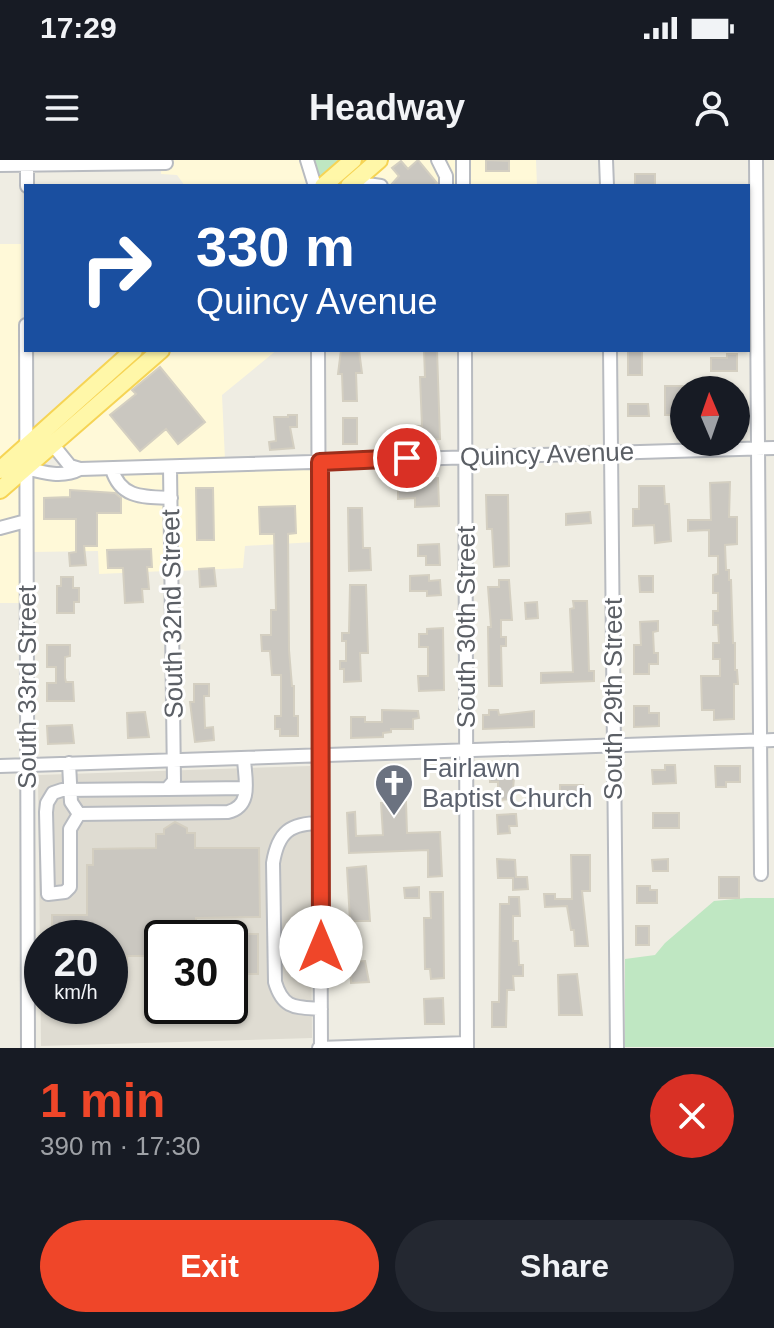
<!DOCTYPE html>
<html lang="en">
<head>
<meta charset="utf-8">
<style>
  body { margin:0; font-family:Arial,sans-serif; background:#242831; color:#f1f3f6; height:100vh; display:flex; flex-direction:column; font-size:30px; white-space:nowrap }
  * { box-sizing:border-box; margin:0 }
  p { font-size:26px; color:#9ea1a6 }
  .icon { flex:none; width:44px; height:44px; fill:none; stroke:currentColor; stroke-width:2; stroke-linecap:round; stroke-linejoin:round }
  .map { position:relative; height:888px; overflow:hidden }
  .sheet { display:flex; flex-direction:column; background:#171b24; flex:1 }
  .sheet>* { flex:none }
  .top-card { position:absolute; left:24px; top:24px; width:726px; height:168px; border-radius:0px; box-shadow:0 2px 6px #0004; background:#1a4fa0; color:#fff; overflow:hidden }
  .needle { width:52px; rotate:358deg }
  .buttons { position:absolute; left:670px; top:216px; display:grid; gap:16px }
  .buttons a { display:grid; place-items:center; width:80px; height:80px; border-radius:50%; background:#171b24; box-shadow:0 2px 6px #0004; font-size:40px }
  .speed { position:absolute; left:24px; top:760px; display:flex; gap:16px; font-size:40px; font-weight:700; text-align:center }
  .speed>* { display:grid; place-content:center; width:104px; height:104px; border-radius:50%; background:#171b24; box-shadow:0 2px 6px #0004; line-height:1 }
  .speed small { font-size:20px; font-weight:400 }
  .speed .limit { border:4px solid #111; border-radius:12px; background:#fff; color:#111 }
  .pin { position:absolute; display:grid; place-items:center; width:68px; height:68px; color:#fff; margin:-34px; border:4px solid #fff; border-radius:50%; box-shadow:0 2px 8px #0007 }
  .me { position:absolute; width:88px; margin:-44px; rotate:0deg; stroke-linejoin:round; filter:drop-shadow(0 0 6px #0008) }
  .turn { display:flex; align-items:center; gap:28px; height:168px; padding:0 40px; font-size:36px }
  .turn .icon { width:104px; height:104px; stroke-width:2.5 }
  .turn b { display:block; font-size:56px; line-height:68px }
  .round { display:grid; place-items:center; flex:none; width:84px; height:84px; border-radius:42px; background:#242831 }
  .summary { display:flex; align-items:center; justify-content:space-between; height:136px; padding:0 40px }
  h1 { font-size:48px; font-weight:700; line-height:60px; color:#ef4629 }
  .action { display:flex; gap:16px; margin-top:auto; padding:16px 40px }
  .action a { flex:1; height:92px; border-radius:48px; background:#ef4629; color:#fff; font-size:32px; font-weight:700; line-height:92px; text-align:center }
  .action a+a { background:#242831; color:#f1f3f6 }
  .status { display:flex; justify-content:space-between; align-items:center; height:56px; padding:0 40px; background:#171b24; direction:ltr }
  .status svg { height:22px; fill:currentColor }
  header { display:flex; justify-content:space-between; align-items:center; height:104px; padding:0 40px; background:#171b24; font-size:36px; font-weight:700 }
  .map>svg:first-child { display:block }
  .commercial { fill:#fff9d8 }
  .education { fill:#dfdcd2; fill-rule:evenodd }
  .green { fill:#bfe7c2 }
  .building { fill:#cac7c0; stroke:#d4cfc1; stroke-width:2 }
  .lines { fill:none; stroke-linecap:round; stroke-linejoin:round }
  .minor-casing { stroke:#b8bbc0; stroke-width:16 }
  .major-casing { stroke:#f6d455; stroke-width:20 }
  .minor { stroke:#fff; stroke-width:12 }
  .major { stroke:#fff7a8; stroke-width:16 }
  .route-casing { stroke:#9b2e1b; stroke-width:20 }
  .route { stroke:#ef4629; stroke-width:14 }
  .labels { text-anchor:middle; dominant-baseline:central; stroke-width:6; stroke-linejoin:round; paint-order:stroke }
  .street-label { font-size:26px; fill:#5b5f65; stroke:#fff }
  .worship-label { font-size:26px; fill:#5b616d; stroke:#fff; text-anchor:start }
</style>
</head>
<body>
<div class="status"><b>17:29</b><svg viewBox="0 0 49 12"><path d="M0 12V9h3v3zM5 12V6h3v6zM10 12V3h3v9zM15 12V0h3v12zM26 1h20v11H26zM47 4h2v5h-2z"/></svg></div>
<header><svg class="icon" aria-label="menu" viewBox="0 0 24 24"><path d="M4 6h16M4 12h16M4 18h16"/></svg>Headway<svg class="icon" aria-label="person" viewBox="0 0 24 24"><circle cx="12" cy="8" r="4"/><path d="M4 21q1-7 8-7t8 7"/></svg></header>
<div class="map">
<svg width="774" height="888" viewBox="0 0 774 888">
  <rect width="100%" height="100%" fill="#efede3"/>
  <path class="commercial" d="M171 0H302L309 26H185L177 15 161 14V9L171 8Z
    M388 0H458V26H357Z
    M468 0H536L537 26H468Z
    M0 84H21L20 287 0 303Z
    M169 190H277L222 235 225 300 84 304 72 301 60 286Z
    M315 308V382L245 386 243 408 177 411 175 313Z
    M165 313 166 411 99 414 98 391 31 392V315L51 320 74 319 84 315Z
    M21 320V443H0V338Z"/>
  <path class="education" d="M310 606 312 878 41 886 38 615ZM42 778H110V846H42ZM162 778H230V846H162Z"/>
  <path class="green" d="M312 0H344L319 22Z
    M746 738H774V887H625V799L655 795 665 783 714 741Z"/>
  <path class="building" d="M418 0 437 23 433 26H390L399 16 392 8 401 1 408 9Z
    M486 0 509 1V11H486Z
    M635 14H655V26H635Z
    M341 190H359L362 213H356L357 241H343L342 214H338Z
    M424 190H437L440 279 418 280 417 266H422L420 217H425Z
    M628 190H642V215H628Z
    M727 194H737V211H711V198H727Z
    M160 207 205 262 178 284 166 269 140 291 110 255 136 234 132 230Z
    M665 226H684V255H665Z
    M628 244H648L649 256H628Z
    M288 255H297V267H290L294 288 270 290 269 282 276 281 274 257H288Z
    M343 258H357V284H343Z
    M438 318 439 346 415 347V338L398 339V326L424 325 423 319Z
    M730 322 729 357H737V384L725 385 726 410H729V420H731L733 483H735V510H737L738 524H734V559L714 560V550H702L701 516H720V499H713V483H719L718 465H713V451H718V433H713V415L718 414V396H709V370L688 371V360H711L710 323Z
    M639 326H664L665 344H669L671 381 655 383 654 365 633 366V349H639Z
    M196 328H213L214 380H197Z
    M70 330 115 333 121 338V353H97V386H84L86 405 70 406 69 393 76 392V359H44V338L70 337Z
    M486 335H508L509 406 494 407 492 369H487Z
    M295 346 296 373 288 374 289 490 292 526H294V556H298V576H280V569H275V556H281V515H272L270 491H262L261 475H271V450H276L274 374H260L259 347Z
    M348 348H362L363 388H370L371 410 349 411Z
    M590 352 591 363 566 365V354Z
    M439 384 440 405H426V396H418V385Z
    M151 389 152 407H147L149 429H142L143 442 125 443 123 408H108L107 390Z
    M214 408 216 426 200 427 199 409Z
    M429 415V421L440 420 441 435 427 436V431H410V416Z
    M639 416H653V432H640Z
    M61 417H73V428H79V442H74V453H57V426H61Z
    M499 420H509L512 460H501V477H506V486H501L502 526H489L488 467H491L488 427H499Z
    M350 425H366L368 493H360L361 521 344 522V509H340V501H346V481H342V473H349Z
    M573 441H587L589 511H594V521L541 523V513L573 512 570 449 574 448Z
    M537 442 538 458 526 459 525 443Z
    M658 461V471L653 472 654 493H658V504H649V514H634V485H641L640 462Z
    M443 468 444 530 419 531 418 516H428V487H419V474H427V469Z
    M47 485H70V496L65 497V518L66 522H73L74 541H47V523H56V507H47Z
    M194 524H209V536H204L205 568 213 567 214 580 195 582 190 542H194Z
    M634 546H649V553H659V566L634 567Z
    M382 550 418 551 419 558 413 559V569H391V572L383 573V577L351 578V557H365V562H382Z
    M489 550H498L499 555 534 551V567L483 569V555H489Z
    M145 552 149 577 128 578 127 553Z
    M72 565 74 583 48 584 47 566Z
    M665 605H675L676 623 653 624 652 610H665Z
    M715 606H740V622H726V627H716Z
    M490 608H515L512 639 498 640V622H490Z
    M560 625H583V637H560Z
    M406 642 407 673 440 672 442 716 428 717V690L349 693 347 653 355 652 356 676 383 675 381 643Z
    M653 653H679V668H653Z
    M513 654H516L517 666H509L510 673 498 674 497 655Z
    M175 662 187 668V673H195V688H259L260 757 196 758V778H162V796H127V804L110 805V778H52V755H87V705H93V689L156 688V674H164V669Z
    M571 695H590V731H582L588 786H575L574 770H571L567 746 545 747 544 734H555V739H572Z
    M497 699 515 700 516 717H527L528 729 513 730V718H498Z
    M668 699V711H653L652 700Z
    M366 706 370 761H350L347 708Z
    M719 717H739V738H719Z
    M637 726H650V730H657V743H637Z
    M419 727V738H405L404 728Z
    M430 732H443L444 818 431 819 430 809H425L424 758H431Z
    M509 737H519L520 756H513V781H518L519 805H523V816H513L514 830H507L506 867H492V842H499L500 744H509Z
    M636 766H649V785H636Z
    M235 774H258V814H235Z
    M365 801 369 822 351 823 350 802Z
    M577 814 582 855H559L558 815Z
    M443 838 444 864H425L424 839Z
    M55 846H80V859H55Z"/>
  <g class="lines">
    <defs>
      <path id="minor" d="M307 0 315 26
        M438 0 446 16V26
        M463 0V26
        M606 0 607 26
        M756 0 761 714
        M0 5 166 3
        M360 17 367 24 381 26
        M27 26V0
        M26 165 28 888
        M318 190 321 888
        M465 190 467 888
        M610 190 617 888
        M53 285 70 306 80 309
        M26 308C44 313 63 318 80 309L774 288
        M112 309C120 338 143 337 171 338
        M0 368 26 361
        M69 603 71 642 79 654 228 652C253 646 245 619 244 599
        M0 606 774 580
        M167 629 245 628
        M79 654 70 669V727L65 732 48 734 46 652 47 643 53 633 62 630 167 629 174 621 170 307
        M321 849C295 847 283 849 275 822L273 703C278 672 290 663 321 663
        M319 888 467 883"/>
      <path id="major" d="M323 26 353 0
        M349 26 379 0
        M0 310 134 190
        M0 330 161 190"/>
    </defs>
    <use href="#minor" class="minor-casing"/>
    <use href="#major" class="major-casing"/>
    <use href="#minor" class="minor"/>
    <use href="#major" class="major"/>
  </g>
  <g class="lines">
    <defs>
      <path id="route" d="M321 787 320 302 407 298"/>
    </defs>
    <use href="#route" class="route-casing"/>
    <use href="#route" class="route"/>
  </g>
  <defs>
    <symbol id="church-pin" viewBox="-11 -11 22 30"><path d="M0 17L-7.5 6A9.5 9.5 0 1 1 7.5 6Z" fill="#6b7280" stroke="#fff"/><path d="M-1.2-6h2.4v3.5h3.3v2.4h-3.3V6h-2.4V-.1h-3.3v-2.4h3.3Z" fill="#fff"/></symbol>
  </defs>
  <g fill-rule="evenodd">
    <use href="#church-pin" x="372" y="601" width="44" height="60"/>
  </g>
  <g class="labels">
    <g class="street-label">
      <text transform="translate(547 294) rotate(-2)">Quincy Avenue</text>
      <text transform="translate(172 454) rotate(-91)">South 32nd Street</text>
      <text transform="translate(466 467) rotate(-90)">South 30th Street</text>
      <text transform="translate(27 527) rotate(-90)">South 33rd Street</text>
      <text transform="translate(613 539) rotate(-90)">South 29th Street</text>
    </g>
    <g class="worship-label">
      <text x="422" y="608">Fairlawn<tspan x="422" dy="30">Baptist Church</tspan></text>
    </g>
  </g>
</svg>
<div class="buttons">
<a><svg class="needle" viewBox="-14 -14 28 28"><path d="M0-13l5 13h-10z" fill="#e53935"/><path d="M0 13l5-13h-10z" fill="#9ea1a6"/></svg></a>
</div>
<div class="speed"><div>20<small>km/h</small></div><div class="limit">30</div></div>
<div class="pin" style="left:407px;top:298px;background:#d93025"><svg class="icon" aria-label="arrive" viewBox="0 0 24 24"><path d="M6 21V4h12l-3 4 3 4H6"/></svg></div>
<svg class="me" style="left:321px;top:787px" viewBox="-20 -20 40 40"><circle r="19" fill="#fff"/><path d="M0-13L10 11 0 6-10 11z" fill="#ef4629"/></svg>
<div class="top-card">
<div class="turn"><svg class="icon" aria-label="right" viewBox="0 0 24 24"><path d="M7 20v-9h11M14 6l5 5-5 5"/></svg><div><b>330 m</b>Quincy Avenue</div></div>
</div>
</div>
<section class="sheet">
<div class="summary"><div><h1>1 min</h1><p>390 m · 17:30</p></div><a class="round" style="background:#d93025;color:#fff"><svg class="icon" aria-label="close" viewBox="0 0 24 24"><path d="M6 6l12 12M18 6L6 18"/></svg></a></div>
<div class="action"><a>Exit</a><a>Share</a></div>
</section>
</body>
</html>
